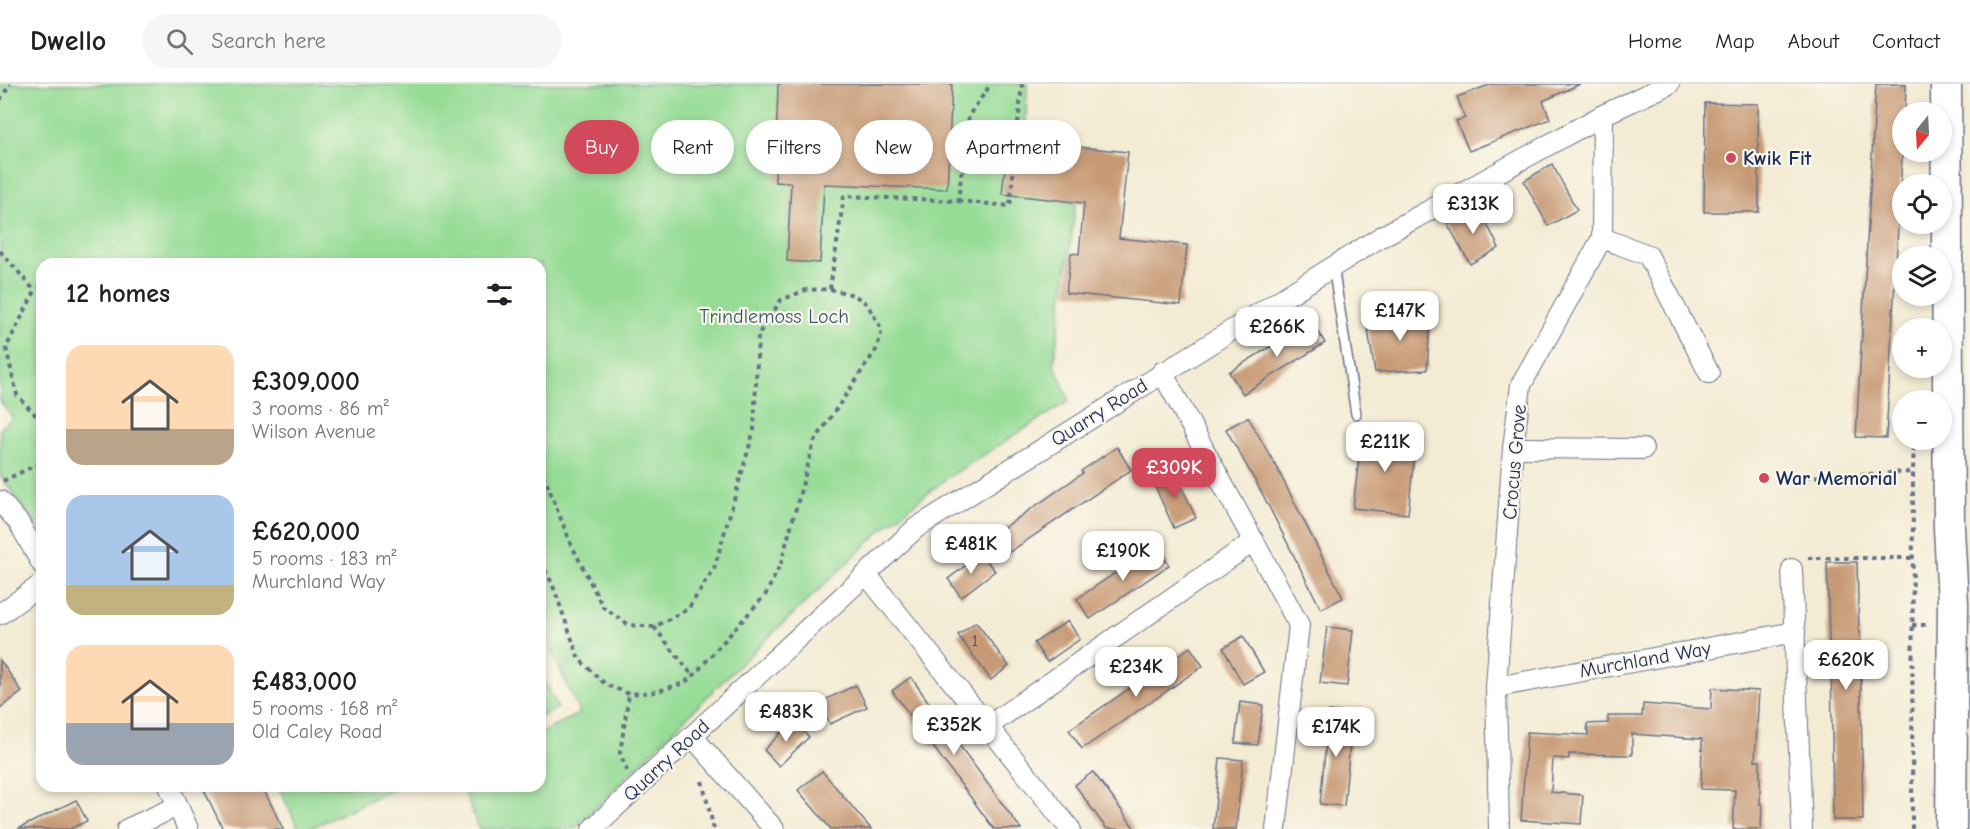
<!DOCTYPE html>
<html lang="en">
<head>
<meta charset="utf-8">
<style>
  :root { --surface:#fff; --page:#f6f6f6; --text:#202124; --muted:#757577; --line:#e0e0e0; --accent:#d1495b }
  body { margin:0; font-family:"Comic Neue",sans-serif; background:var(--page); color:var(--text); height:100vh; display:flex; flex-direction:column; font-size:22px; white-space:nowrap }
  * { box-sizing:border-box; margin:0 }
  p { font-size:20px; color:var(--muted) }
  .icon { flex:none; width:33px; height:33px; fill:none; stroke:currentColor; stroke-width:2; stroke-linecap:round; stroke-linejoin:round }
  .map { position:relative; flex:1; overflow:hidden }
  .drawer { position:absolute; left:36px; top:174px; width:510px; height:534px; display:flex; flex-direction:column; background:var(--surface); border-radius:18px; box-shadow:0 3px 9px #0003 }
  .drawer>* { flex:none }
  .guide { position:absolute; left:564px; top:36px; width:570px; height:54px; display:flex; gap:12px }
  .needle { width:39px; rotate:198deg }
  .fabs { position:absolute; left:1892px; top:18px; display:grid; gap:12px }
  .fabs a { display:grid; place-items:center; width:60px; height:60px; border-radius:50%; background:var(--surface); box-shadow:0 3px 9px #0003; font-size:30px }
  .price { position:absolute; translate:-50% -51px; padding:0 14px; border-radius:12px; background:#fff; color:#222; font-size:20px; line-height:39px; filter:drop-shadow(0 2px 3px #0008) }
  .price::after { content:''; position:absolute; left:50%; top:36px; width:18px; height:14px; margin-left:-9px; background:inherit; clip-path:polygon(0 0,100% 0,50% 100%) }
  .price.active { background:var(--accent); color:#fff }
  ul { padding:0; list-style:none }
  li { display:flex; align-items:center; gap:18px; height:150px; padding:0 30px }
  li span { display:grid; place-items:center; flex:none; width:168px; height:120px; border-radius:18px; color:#555 }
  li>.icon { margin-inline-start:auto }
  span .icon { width:72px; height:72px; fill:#fffc; stroke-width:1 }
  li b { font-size:26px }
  h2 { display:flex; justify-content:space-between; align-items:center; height:72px; padding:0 30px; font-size:26px }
  .tag { padding:0 21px; border-radius:27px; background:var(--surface); box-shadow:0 3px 9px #0003; font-size:21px; line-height:54px }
  .tag.active { background:var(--accent); color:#fff }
  header { display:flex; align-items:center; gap:36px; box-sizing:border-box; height:84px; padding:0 30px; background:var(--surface); border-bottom:2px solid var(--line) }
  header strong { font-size:28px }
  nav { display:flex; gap:33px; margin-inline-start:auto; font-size:21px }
  .search { width:420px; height:54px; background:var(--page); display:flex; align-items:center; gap:15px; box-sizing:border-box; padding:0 21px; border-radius:33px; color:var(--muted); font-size:22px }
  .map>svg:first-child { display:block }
</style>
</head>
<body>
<header>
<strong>Dwello</strong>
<div class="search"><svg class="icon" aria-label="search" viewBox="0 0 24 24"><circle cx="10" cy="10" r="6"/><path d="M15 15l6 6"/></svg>Search here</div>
<nav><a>Home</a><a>Map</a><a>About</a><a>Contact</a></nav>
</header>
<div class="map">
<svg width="1970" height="745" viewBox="0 0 1970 745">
  <rect width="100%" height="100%" fill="#fbf7ec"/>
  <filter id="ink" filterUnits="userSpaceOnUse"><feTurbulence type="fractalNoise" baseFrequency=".0167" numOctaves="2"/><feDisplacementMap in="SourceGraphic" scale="12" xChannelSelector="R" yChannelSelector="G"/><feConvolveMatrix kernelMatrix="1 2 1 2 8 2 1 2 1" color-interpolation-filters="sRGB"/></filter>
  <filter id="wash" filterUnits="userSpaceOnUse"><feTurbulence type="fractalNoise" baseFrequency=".008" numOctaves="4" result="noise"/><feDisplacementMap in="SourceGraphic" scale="24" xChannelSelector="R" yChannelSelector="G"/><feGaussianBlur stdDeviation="1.35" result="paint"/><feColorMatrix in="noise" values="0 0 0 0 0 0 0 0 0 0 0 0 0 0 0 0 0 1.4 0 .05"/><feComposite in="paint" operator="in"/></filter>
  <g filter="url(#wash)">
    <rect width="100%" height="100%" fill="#f3ebd3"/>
    <g fill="#96dc96" stroke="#58867a" stroke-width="1.5">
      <polygon points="0,0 1027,0 1025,79 1078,103 1054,279 1069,317 953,390 916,418 882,446 733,587 574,745 479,745 462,702 540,702 540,650 580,629 540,541 540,180 42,180 42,449 0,391 0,345 13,334 0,317"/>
      <polygon points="540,587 558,624 540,633"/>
      <polygon points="278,702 399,702 309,745 299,745"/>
    </g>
    <g id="blocks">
      <g fill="#c79a76">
        <polygon points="778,0 952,0 947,105 824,100 820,179 787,177 791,99 775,98"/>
        <polygon points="1492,0 1580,0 1543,17 1550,35 1469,67 1456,37 1465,34 1457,13"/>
        <polygon points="1876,0 1906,0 1905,28 1902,28 1902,73 1886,354 1856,353"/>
        <polygon points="1705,19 1758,20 1759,128 1704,128"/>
        <polygon points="1008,56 1128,68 1119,154 1187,161 1181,221 1066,209 1071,169 1079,170 1084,119 1002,110"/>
        <polygon points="1552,80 1577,126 1548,142 1524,97"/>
        <polygon points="1478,122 1499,164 1470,180 1446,137"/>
        <polygon points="1431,226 1427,286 1375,288 1366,235"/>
        <polygon points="1312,237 1325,259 1243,310 1229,288"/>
        <polygon points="1248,333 1277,384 1343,514 1321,525 1263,411 1226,345"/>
        <polygon points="1362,348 1416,354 1408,430 1353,424"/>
        <polygon points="1117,363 1131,386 1005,471 992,452 1083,389 1081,387"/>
        <polygon points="1174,386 1196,434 1174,444 1152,396"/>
        <polygon points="1155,462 1169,481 1090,535 1077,515"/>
        <polygon points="981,470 995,487 961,513 948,495"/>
        <polygon points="1827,478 1857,478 1859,548 1860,548 1863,736 1833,736 1831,559 1829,559"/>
        <polygon points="1068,537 1080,555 1047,578 1034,559"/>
        <polygon points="976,538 1009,582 991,596 958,551"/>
        <polygon points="1327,543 1353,546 1347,602 1320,599"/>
        <polygon points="1243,552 1264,588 1243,600 1223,564"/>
        <polygon points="1190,563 1203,582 1082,665 1069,646"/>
        <polygon points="0,576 22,608 0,624"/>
        <polygon points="911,593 943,639 1021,745 994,745 892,607"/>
        <polygon points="856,601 867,623 830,640 820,618"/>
        <polygon points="1712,604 1759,607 1755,677 1760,677 1760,720 1762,720 1761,745 1733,745 1735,706 1701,705 1702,655 1632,650 1632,671 1569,670 1569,675 1553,674 1551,708 1583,711 1581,740 1521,736 1527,648 1588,651 1587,640 1608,639 1608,632 1642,632 1643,620 1711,625"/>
        <polygon points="1240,618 1263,621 1258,661 1235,659"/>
        <polygon points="1329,627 1353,629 1344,722 1320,720"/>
        <polygon points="793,637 809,653 779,682 764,666"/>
        <polygon points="1220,674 1243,676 1236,745 1213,745"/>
        <polygon points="822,687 871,745 831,745 798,706"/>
        <polygon points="1093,688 1109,709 1135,745 1107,745 1100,736 1075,701"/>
        <polygon points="202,702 262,702 283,745 223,745"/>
        <polygon points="76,716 87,737 70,745 18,745"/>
      </g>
    </g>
  </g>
  <g filter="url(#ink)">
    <use href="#blocks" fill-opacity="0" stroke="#677187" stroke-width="1.5"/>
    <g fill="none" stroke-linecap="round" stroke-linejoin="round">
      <g stroke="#677187" stroke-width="12">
        <polyline id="service" points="1333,182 1356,330"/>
      </g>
      <g stroke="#677187" stroke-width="22">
        <g id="minor">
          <polyline points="1602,154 1648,171 1709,289"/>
          <polyline points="1162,288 1299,541 1276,745"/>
          <polyline points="1513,364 1643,365"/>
          <polyline points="0,417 19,439 42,480"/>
          <polyline points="1792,485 1802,745"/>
          <polyline points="866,490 1070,745"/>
          <polyline points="0,530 42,500"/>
          <polyline points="1496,603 1795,548"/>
          <polyline points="988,642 1254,457"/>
          <polyline points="692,652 774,745"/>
          <polyline points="169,702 188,745"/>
          <polyline points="127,745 178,722"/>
          <polyline points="592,745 916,444 1379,154 1603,31 1669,0"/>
          <polyline points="1499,745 1496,603 1513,364 1521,301 1602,154 1603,31"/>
        </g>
      </g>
      <g stroke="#677187" stroke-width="33">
        <polyline id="primary" points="1946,0 1949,444 1953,519 1951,745"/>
      </g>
      <g stroke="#677187" stroke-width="4" stroke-dasharray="4.5 4.5" stroke-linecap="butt">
        <polyline points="0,16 10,0"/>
        <polyline points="958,117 1010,122 1022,0"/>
        <polyline points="0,167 35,207"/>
        <polyline points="42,203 35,207 6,264 17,311 42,338"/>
        <polyline points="830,205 844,112 958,117 969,31 991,0"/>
        <polyline points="540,382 570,458 603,523 629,541 654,543 688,525 714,485 754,346 758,251 781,216 806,206 830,205 854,211 867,220 882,246 876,266 814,358 781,479 766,510 693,592 684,599 655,608 629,610 605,600 579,575 552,499 540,477"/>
        <polyline points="1779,394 1913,388"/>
        <polyline points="3,397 42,378"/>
        <polyline points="1808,474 1912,474"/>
        <polyline points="1912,541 1927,541"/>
        <polyline points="654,543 693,592"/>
        <polyline points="627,687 620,669 629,610"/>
        <polyline points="702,697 714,745"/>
        <polyline points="1912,745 1913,388 1914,356"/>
      </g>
      <use href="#service" stroke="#fff" stroke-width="9"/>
      <use href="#minor" stroke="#fff" stroke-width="20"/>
      <use href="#primary" stroke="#fff" stroke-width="30"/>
    </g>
  </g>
  <g fill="#d1495b" stroke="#fbf7ec" stroke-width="2">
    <circle cx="1731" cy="74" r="6"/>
    <circle cx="1764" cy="394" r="6"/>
  </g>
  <g text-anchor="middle" stroke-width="4.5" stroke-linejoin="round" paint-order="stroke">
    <g font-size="16" fill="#464a64">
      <text x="975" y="562">1</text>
    </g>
    <g font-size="20" font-weight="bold" fill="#1b2f5e" stroke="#fbf7ec" text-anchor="start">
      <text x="1743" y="81">Kwik Fit</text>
      <text x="1776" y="401">War Memorial</text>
    </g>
    <g font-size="20" fill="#3a5a6c" stroke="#fbf7ec">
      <text x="774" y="239">Trindlemoss Loch</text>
    </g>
    <g font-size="20" fill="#1b2f5e" stroke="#fbf7ec">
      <text transform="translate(1099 328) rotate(-32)" y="7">Quarry Road</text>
      <text transform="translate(1514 378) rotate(-85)" y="7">Crocus Grove</text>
      <text transform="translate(1645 575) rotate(-10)" y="7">Murchland Way</text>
      <text transform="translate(666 676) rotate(-43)" y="7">Quarry Road</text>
    </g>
  </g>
</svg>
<div class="fabs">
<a><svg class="needle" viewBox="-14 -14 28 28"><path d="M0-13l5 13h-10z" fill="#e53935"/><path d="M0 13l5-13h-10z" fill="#757577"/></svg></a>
<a><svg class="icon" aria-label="locate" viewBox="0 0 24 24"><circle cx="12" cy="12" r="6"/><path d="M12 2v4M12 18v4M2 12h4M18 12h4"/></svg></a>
<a><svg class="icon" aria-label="layers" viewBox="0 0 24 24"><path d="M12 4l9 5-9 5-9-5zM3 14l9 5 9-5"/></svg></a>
<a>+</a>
<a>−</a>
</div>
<b class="price" style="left:1473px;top:151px">£313K</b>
<b class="price" style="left:1400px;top:258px">£147K</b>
<b class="price" style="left:1277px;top:274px">£266K</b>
<b class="price" style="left:1385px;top:389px">£211K</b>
<b class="price active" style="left:1174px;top:415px">£309K</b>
<b class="price" style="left:971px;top:491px">£481K</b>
<b class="price" style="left:1123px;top:498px">£190K</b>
<b class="price" style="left:1846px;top:607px">£620K</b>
<b class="price" style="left:1136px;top:614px">£234K</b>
<b class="price" style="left:786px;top:659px">£483K</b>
<b class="price" style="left:954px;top:672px">£352K</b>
<b class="price" style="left:1336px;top:674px">£174K</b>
<div class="guide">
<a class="tag active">Buy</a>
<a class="tag">Rent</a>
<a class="tag">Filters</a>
<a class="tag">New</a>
<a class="tag">Apartment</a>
</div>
<section class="drawer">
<h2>12 homes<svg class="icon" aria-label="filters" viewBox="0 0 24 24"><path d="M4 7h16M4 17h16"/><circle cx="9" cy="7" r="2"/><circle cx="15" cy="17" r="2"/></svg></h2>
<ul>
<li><span style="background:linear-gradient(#ffd9b3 70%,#b9a48a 0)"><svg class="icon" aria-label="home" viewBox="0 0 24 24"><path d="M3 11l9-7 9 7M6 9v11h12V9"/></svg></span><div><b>£309,000</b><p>3 rooms · 86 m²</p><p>Wilson Avenue</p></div></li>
<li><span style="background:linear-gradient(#a9c7e8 75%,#c2b280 0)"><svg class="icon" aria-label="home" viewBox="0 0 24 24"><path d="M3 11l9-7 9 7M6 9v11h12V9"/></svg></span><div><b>£620,000</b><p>5 rooms · 183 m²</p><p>Murchland Way</p></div></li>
<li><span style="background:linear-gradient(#ffd9b3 65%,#9aa5b1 0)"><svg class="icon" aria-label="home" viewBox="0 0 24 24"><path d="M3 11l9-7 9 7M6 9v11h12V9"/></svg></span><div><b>£483,000</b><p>5 rooms · 168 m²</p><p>Old Caley Road</p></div></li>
</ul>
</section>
</div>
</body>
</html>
